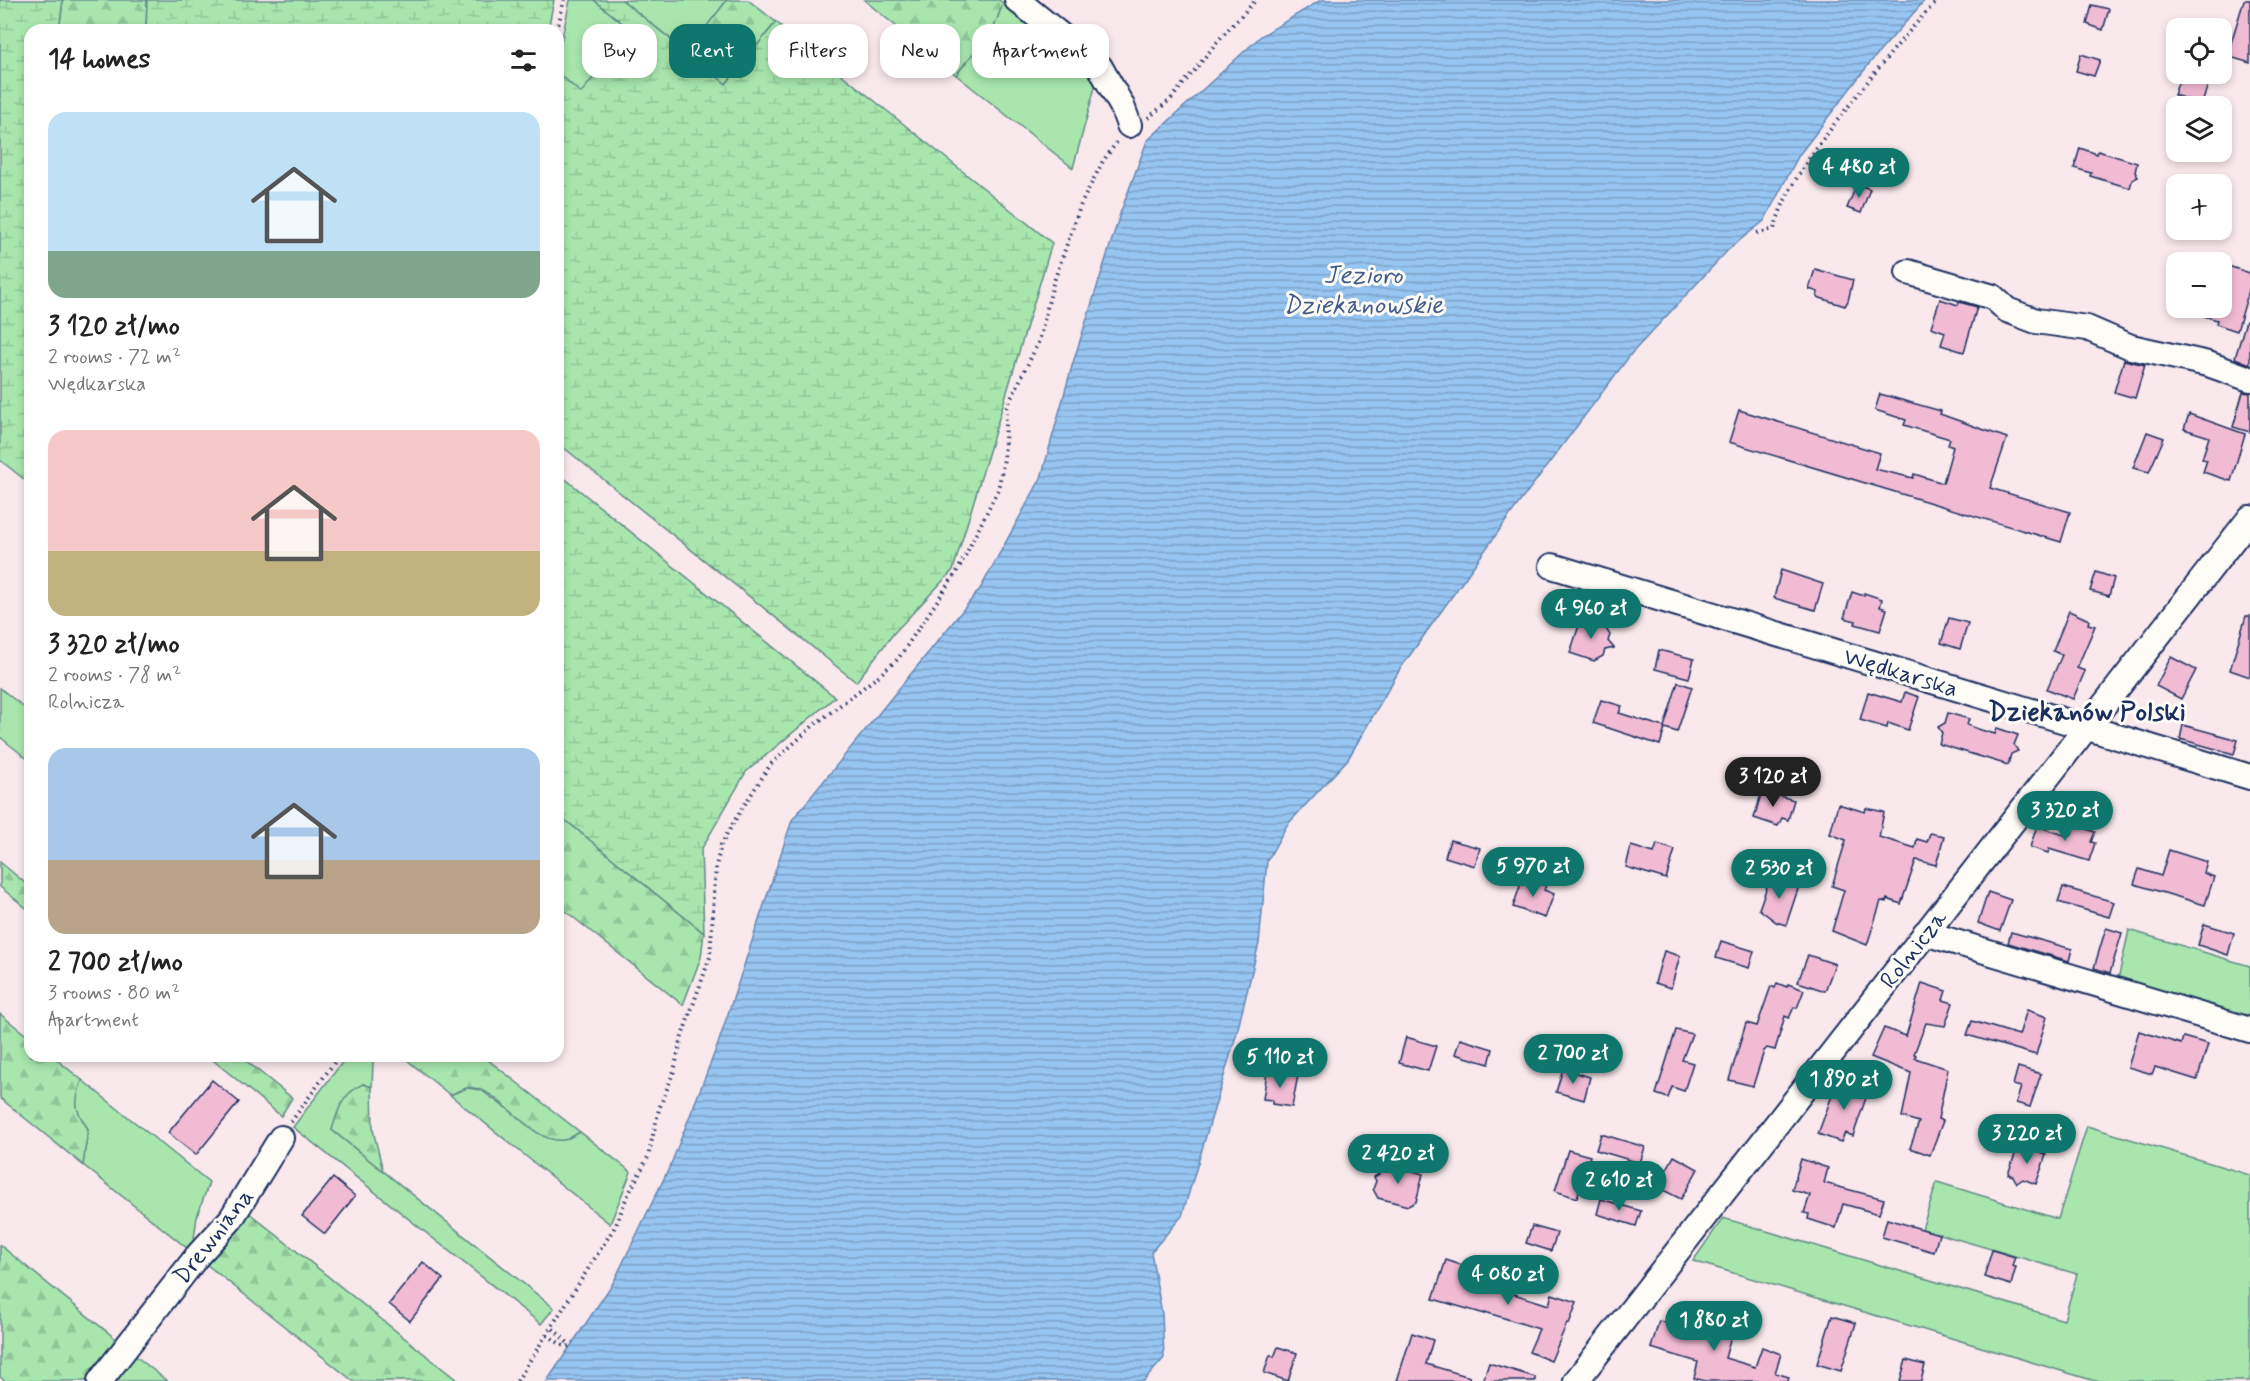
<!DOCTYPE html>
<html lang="en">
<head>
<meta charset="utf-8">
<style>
  :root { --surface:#fff; --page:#f6f6f6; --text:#222; --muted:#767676; --accent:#0f766e }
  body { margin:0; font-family:Mynerve,sans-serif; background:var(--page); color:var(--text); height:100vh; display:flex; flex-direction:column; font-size:22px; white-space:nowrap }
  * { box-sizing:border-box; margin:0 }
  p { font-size:20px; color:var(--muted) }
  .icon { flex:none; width:33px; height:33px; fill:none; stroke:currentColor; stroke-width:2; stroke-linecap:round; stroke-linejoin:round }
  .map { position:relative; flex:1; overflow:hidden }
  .details { position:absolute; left:24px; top:24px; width:540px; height:1038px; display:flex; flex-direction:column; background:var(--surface); border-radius:18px; box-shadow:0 3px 9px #0003 }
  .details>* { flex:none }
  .hud { position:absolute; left:582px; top:24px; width:570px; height:54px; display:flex; gap:12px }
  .buttons { position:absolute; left:2166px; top:18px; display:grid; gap:12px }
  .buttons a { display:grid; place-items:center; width:66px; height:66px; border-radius:12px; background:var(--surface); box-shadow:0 3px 9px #0003; font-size:30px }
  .price { position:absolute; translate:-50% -51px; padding:0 14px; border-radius:21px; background:var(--accent); color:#fff; font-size:20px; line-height:39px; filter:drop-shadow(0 2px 3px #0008) }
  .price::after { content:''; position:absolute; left:50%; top:36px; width:18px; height:14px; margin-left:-9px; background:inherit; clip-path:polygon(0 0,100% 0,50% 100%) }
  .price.selected { background:#222; color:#fff }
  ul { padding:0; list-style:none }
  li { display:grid; align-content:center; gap:12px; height:318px; padding:0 24px }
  li span { display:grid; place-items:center; height:186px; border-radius:18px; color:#555 }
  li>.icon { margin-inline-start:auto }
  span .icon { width:108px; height:108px; fill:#fffc; stroke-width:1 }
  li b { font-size:26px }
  h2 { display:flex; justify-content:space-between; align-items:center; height:72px; padding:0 24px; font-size:26px }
  .chip { padding:0 21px; border-radius:18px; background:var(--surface); box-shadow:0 3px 9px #0003; font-size:21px; line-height:54px }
  .chip.selected { background:var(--accent); color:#fff }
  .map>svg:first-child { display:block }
</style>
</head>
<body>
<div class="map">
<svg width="2250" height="1381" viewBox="0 0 2250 1381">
  <defs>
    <pattern id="forest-firs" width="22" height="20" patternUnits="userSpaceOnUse" patternTransform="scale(1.5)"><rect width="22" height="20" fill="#a8e6ae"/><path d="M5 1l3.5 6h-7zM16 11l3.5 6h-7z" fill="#90c698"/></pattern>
    <pattern id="wetland-marsh" width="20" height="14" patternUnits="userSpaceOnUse" patternTransform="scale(1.5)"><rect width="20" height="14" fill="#a8e6ae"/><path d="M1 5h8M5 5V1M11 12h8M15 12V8" fill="none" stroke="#90c698"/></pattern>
    <pattern id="water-rules" width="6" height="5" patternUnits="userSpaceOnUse" patternTransform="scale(1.5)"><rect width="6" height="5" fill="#97c5f1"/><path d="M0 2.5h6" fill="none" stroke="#7aa0c6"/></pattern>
  </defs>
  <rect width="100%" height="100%" fill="#f9e8ec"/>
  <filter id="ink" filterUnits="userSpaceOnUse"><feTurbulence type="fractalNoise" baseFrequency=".0167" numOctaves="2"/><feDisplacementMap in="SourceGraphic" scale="12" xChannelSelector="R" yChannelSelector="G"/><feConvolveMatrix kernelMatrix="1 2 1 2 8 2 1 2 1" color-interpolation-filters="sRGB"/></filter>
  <g filter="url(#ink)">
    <g fill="#a8e6ae" stroke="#628a86" stroke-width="1.5">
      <polygon points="570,0 594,0 631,30 581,94 558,73 558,57"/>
      <polygon points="622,0 727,0 687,52"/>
      <polygon points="1003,3 1098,76 1073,168 956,75 994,27"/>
      <polygon points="0,688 30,712 30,761 0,737"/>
      <polygon points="2129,930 2250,966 2250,1022 2118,980"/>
      <polygon points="347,1056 376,1056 373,1063 372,1087 363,1084 332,1130 554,1308 541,1324 293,1127"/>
      <polygon points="82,1080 209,1182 197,1217 192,1252 83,1165 88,1129 79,1116 75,1100"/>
      <polygon points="467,1088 481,1090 503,1106 564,1140 580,1132 631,1172 610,1224 450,1095"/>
      <polygon points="2087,1126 2250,1175 2250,1381 2095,1381 1693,1261 1723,1218 2064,1320 2077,1274 1922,1229 1937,1182 2058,1219"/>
      <polygon points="132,1353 167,1381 109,1381"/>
    </g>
    <g fill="url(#forest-firs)" stroke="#628a86" stroke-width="1.5">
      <polygon points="63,0 147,0 146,30 62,30 60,23"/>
      <polygon points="727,0 748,0 776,22 726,84 687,52"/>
      <polygon points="864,0 999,0 1003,3 994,27 956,75"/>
      <polygon points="558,814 704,933 701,957 683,1005 558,905"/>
      <polygon points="0,862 30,887 30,911 0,887"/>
      <path d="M0,1014L30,1038V1056H52L82,1080C74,1104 74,1108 88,1129L83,1165L0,1098Z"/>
      <polygon points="208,1056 240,1056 292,1098 281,1116"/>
      <path d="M402,1056H483L580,1132C575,1134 568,1140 563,1140C529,1144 498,1084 468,1088C462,1088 455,1093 450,1095Z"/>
      <path d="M363,1084L372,1087L373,1130L383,1171L332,1130C338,1109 342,1094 363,1084Z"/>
      <polygon points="243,1208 458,1381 353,1381 201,1260"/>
      <polygon points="0,1245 122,1344 94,1381 5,1381 0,1377"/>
    </g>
    <g fill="url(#wetland-marsh)" stroke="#628a86" stroke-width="1.5">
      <polygon points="0,0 63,0 60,23 62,30 30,30 30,484 0,460"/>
      <polygon points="147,0 554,0 548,30 146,30"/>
      <polygon points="594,0 622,0 726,84 776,22 1052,243 953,570 894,633 856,682 558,443 558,73 581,93 631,30"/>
      <polygon points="558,473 835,697 746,772 701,850 704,933 558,814"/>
    </g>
    <polygon fill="url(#water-rules)" stroke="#6589b6" stroke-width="1.5" points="1321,0 1925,0 1869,64 1799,155 1764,221 1730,248 1631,354 1513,511 1400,669 1348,759 1287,825 1267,861 1259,943 1236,1036 1182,1216 1151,1252 1162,1314 1164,1358 1144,1381 547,1381 613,1283 671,1164 718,1044 792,820 980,589 1041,478 1072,366 1121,211 1147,141 1261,36"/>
    <g fill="#f1bbd4" stroke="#1b2f5e" stroke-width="1.5">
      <polygon points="2244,0 2250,0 2250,63 2227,56"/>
      <polygon points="2092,5 2109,9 2103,30 2087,24"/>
      <polygon points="2081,54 2100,60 2094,76 2076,71"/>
      <polygon points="2181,74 2209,81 2202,104 2174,95"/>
      <polygon points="2080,148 2097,154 2098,151 2137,163 2135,172 2138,177 2132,180 2130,188 2090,176 2091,173 2074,168"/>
      <polygon points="1857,184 1870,189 1861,213 1847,208"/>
      <polygon points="2222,264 2250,273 2250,287 2237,331 2216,324 2217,320 2188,311 2189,308 2222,308"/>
      <polygon points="1815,269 1853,280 1848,301 1845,306 1817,297 1818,292 1809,289"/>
      <polygon points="1940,299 1958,305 1959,302 1977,307 1964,352 1941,345 1945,332 1931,327"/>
      <polygon points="2246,321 2250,322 2250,364 2235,358"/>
      <polygon points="2124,360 2145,365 2135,398 2114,392"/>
      <polygon points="2243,392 2250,393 2250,432 2233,427"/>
      <polygon points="1880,394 1941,411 1940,414 2007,438 1990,488 2070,512 2061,542 1729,442 1739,410 1880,453 1875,469 1913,478 1914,474 1943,483 1953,447 1948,445 1950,439 1904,425 1906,420 1875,410"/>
      <polygon points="2189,414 2245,434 2231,481 2203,472 2207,460 2202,459 2209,437 2184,429"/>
      <polygon points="2147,432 2164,438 2149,472 2133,468"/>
      <polygon points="1781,570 1823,584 1815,610 1774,598"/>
      <polygon points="2096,572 2114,578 2109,596 2090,591"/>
      <polygon points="1852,592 1864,596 1864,593 1882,599 1880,607 1887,609 1880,631 1855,624 1856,621 1844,618"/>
      <polygon points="2069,611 2089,620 2088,624 2095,626 2077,668 2085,671 2073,699 2047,689 2062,655 2053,651"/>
      <polygon points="1582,616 1602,622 1610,635 1608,641 1614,648 1605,650 1603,656 1594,661 1570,653"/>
      <polygon points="2246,616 2250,616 2250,677 2230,670"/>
      <polygon points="1949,618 1968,623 1960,649 1941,643"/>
      <polygon points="1659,650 1694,659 1689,678 1655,669"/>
      <polygon points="2171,657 2196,670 2181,699 2156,686"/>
      <polygon points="1678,682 1692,687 1677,732 1665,728 1660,745 1593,723 1601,700 1622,706 1619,713 1664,727"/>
      <polygon points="1868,692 1902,702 1905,692 1919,697 1908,730 1888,723 1887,728 1860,720"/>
      <polygon points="1948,713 1969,719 1967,725 1981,730 1995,734 1997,728 2018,735 2014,745 2018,751 2011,754 2008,765 1939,744 1942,733 1938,727 1945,723"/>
      <polygon points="2183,725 2238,740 2234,754 2180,739"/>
      <polygon points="1762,791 1794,800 1788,820 1782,818 1778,826 1754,818"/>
      <polygon points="1838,804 1865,812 1866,808 1884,812 1879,837 1915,848 1917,839 1927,842 1930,833 1944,836 1936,865 1916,860 1901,904 1887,899 1886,902 1881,901 1867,945 1832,931 1844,890 1832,886 1846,840 1830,834"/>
      <polygon points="2075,825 2095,832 2091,842 2095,843 2089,861 2049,849 2048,853 2030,847 2037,826 2067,836 2067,834 2071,835"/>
      <polygon points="1450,840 1480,848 1475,866 1445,857"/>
      <polygon points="1657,844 1675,850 1666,879 1626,867 1631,846 1654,853"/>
      <polygon points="2169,850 2207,862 2204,873 2214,877 2205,905 2134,884 2139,869 2161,876"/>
      <polygon points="1523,877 1546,885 1544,890 1554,894 1545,918 1513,907"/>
      <polygon points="1770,878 1799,886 1786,925 1776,922 1759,909"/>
      <polygon points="2063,887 2114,902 2109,917 2058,902"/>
      <polygon points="1988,892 2011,900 2000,931 1978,923"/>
      <polygon points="2204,924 2234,933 2228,955 2198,945"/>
      <polygon points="2106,928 2122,933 2110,973 2094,968"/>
      <polygon points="2011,932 2072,949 2069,961 2008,943"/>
      <polygon points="1721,941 1754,951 1749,968 1716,958"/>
      <polygon points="1664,951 1680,956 1671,988 1655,983"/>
      <polygon points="1808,955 1835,964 1825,991 1798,982"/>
      <polygon points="1777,983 1787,987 1788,984 1804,990 1797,1008 1794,1007 1789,1018 1785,1016 1775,1050 1767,1048 1764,1051 1753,1086 1729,1080 1746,1023 1757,1026 1771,986 1775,988"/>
      <polygon points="1922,983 1946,991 1943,1000 1953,1003 1945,1026 1926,1023 1914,1054 1916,1055 1915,1058 1948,1069 1938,1119 1943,1121 1930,1155 1910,1148 1919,1122 1902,1117 1911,1073 1871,1057 1884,1028 1906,1036"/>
      <polygon points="2027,1010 2047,1017 2036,1055 1967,1035 1972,1021 2019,1035"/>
      <polygon points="1676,1030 1692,1034 1682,1060 1693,1063 1684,1091 1672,1087 1668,1098 1656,1094"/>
      <polygon points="2139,1031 2181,1044 2183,1037 2208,1044 2197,1080 2155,1067 2152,1074 2128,1067"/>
      <polygon points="1406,1037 1436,1046 1428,1071 1399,1063"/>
      <polygon points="1460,1039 1493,1049 1489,1064 1455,1054"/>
      <polygon points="2018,1067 2041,1074 2030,1107 2016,1103 2021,1087 2013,1085"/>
      <polygon points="1563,1069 1590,1077 1584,1100 1556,1092"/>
      <polygon points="1267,1072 1298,1075 1292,1107 1272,1104 1272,1100 1263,1099"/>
      <polygon points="1838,1079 1869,1089 1853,1136 1845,1133 1841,1142 1818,1134"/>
      <polygon points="212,1080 239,1102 196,1155 168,1133"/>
      <polygon points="1601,1134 1645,1147 1640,1163 1596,1150"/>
      <polygon points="2018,1146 2046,1155 2036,1184 2023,1179 2017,1183 2013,1176 2008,1174"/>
      <polygon points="1568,1150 1590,1156 1577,1198 1555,1191"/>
      <polygon points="1674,1156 1698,1169 1681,1199 1657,1187"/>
      <polygon points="1801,1159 1828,1168 1824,1183 1884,1199 1879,1214 1843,1204 1836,1228 1808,1219 1809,1214 1804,1213 1810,1195 1792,1190"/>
      <polygon points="1383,1162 1400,1167 1404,1164 1406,1169 1423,1174 1416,1202 1408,1206 1378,1198 1373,1189 1376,1181 1374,1177 1379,1174"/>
      <polygon points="333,1178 355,1196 325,1234 302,1216"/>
      <polygon points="1601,1199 1641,1211 1636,1226 1597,1214"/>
      <polygon points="1887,1219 1939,1234 1934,1252 1882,1237"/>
      <polygon points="1532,1226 1557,1233 1551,1251 1526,1243"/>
      <polygon points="1992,1250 2015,1257 2012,1266 2016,1267 2011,1285 1984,1277"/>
      <polygon points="1446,1260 1467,1267 1462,1281 1492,1290 1499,1269 1517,1274 1511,1293 1549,1305 1552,1294 1577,1302 1569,1324 1567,1323 1551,1361 1529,1352 1539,1329 1485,1312 1485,1314 1433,1299"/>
      <polygon points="423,1262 443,1279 410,1321 389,1304"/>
      <polygon points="1704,1312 1721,1317 1719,1325 1733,1329 1725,1358 1755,1367 1762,1347 1781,1354 1775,1373 1789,1377 1788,1381 1705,1381 1694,1378 1698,1362 1651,1348 1659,1321 1698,1332"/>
      <polygon points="1832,1316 1856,1323 1841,1371 1817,1364"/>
      <polygon points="1412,1333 1433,1340 1426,1364 1470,1377 1469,1381 1397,1381"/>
      <polygon points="1278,1347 1297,1353 1288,1381 1264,1373 1270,1355 1274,1357"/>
      <polygon points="1906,1360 1925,1365 1921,1381 1900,1381"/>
      <polygon points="1489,1363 1535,1377 1535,1381 1483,1381"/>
    </g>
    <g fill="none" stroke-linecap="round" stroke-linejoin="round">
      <g stroke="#1b2f5e" stroke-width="28">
        <g id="minor">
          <polyline points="1017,0 1100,67 1122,106 1129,125"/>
          <polyline points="1908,272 1993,297 2007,310 2036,321 2087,328 2131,347 2208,364 2250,379"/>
          <polyline points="1552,566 2250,777"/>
          <polyline points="1925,933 2250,1030"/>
          <polyline points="100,1381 198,1255 231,1219 281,1138"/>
          <polyline points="1576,1381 2250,518"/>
        </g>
      </g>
      <g stroke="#1b2f5e" stroke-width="4" stroke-dasharray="1.5 4.5" stroke-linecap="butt">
        <polyline points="557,30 564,0"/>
        <polyline points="1148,118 1171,99 1223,35 1256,0"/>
        <path d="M1757,233L1774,229C1788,182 1817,147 1847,108C1876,71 1905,34 1938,0"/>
        <polyline points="291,1122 339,1056"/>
        <polyline points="547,1335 565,1347 569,1346 568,1343 551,1327"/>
        <polyline points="517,1381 616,1225 626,1199 648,1157 659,1109 674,1071 682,1036 710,957 716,866 721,845 739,813 771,764 814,725 876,678 898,659 958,570 998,490 1004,459 1007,407 1039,341 1053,284 1081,204 1103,161 1117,142"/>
      </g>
      <use href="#minor" stroke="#fdfcf7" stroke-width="24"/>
    </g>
  </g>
  <g text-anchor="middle" stroke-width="6" stroke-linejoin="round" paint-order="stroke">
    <g font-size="24" fill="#1b2f5e" stroke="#fdfcf7">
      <text transform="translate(1901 672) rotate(17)" y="8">Wędkarska</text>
      <text transform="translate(1913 949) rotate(-52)" y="8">Rolnicza</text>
      <text transform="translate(213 1236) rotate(-52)" y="8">Drewniana</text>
    </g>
    <g font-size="26" font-style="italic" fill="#405c8a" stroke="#fdfcf7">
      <text x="1363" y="283">Jezioro<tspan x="1363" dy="30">Dziekanowskie</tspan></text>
    </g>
    <g font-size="27" font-weight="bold" fill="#1b2f5e" stroke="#fdfcf7">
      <text x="2087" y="720">Dziekanów Polski</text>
    </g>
  </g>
</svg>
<div class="buttons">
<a><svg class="icon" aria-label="locate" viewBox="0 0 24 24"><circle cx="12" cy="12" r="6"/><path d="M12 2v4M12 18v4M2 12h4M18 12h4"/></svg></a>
<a><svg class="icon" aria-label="layers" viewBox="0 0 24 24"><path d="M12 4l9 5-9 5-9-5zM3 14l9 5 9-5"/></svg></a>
<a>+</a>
<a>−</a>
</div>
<b class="price" style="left:1859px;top:199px">4 480 zł</b>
<b class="price" style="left:1591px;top:640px">4 960 zł</b>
<b class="price selected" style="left:1773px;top:808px">3 120 zł</b>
<b class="price" style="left:2065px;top:842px">3 320 zł</b>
<b class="price" style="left:1533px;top:898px">5 970 zł</b>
<b class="price" style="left:1779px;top:900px">2 530 zł</b>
<b class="price" style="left:1573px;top:1085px">2 700 zł</b>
<b class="price" style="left:1280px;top:1089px">5 110 zł</b>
<b class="price" style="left:1844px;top:1111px">1 890 zł</b>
<b class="price" style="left:2027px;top:1165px">3 220 zł</b>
<b class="price" style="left:1398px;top:1185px">2 420 zł</b>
<b class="price" style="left:1619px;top:1212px">2 610 zł</b>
<b class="price" style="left:1508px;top:1306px">4 080 zł</b>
<b class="price" style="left:1714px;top:1352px">1 880 zł</b>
<div class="hud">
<a class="chip">Buy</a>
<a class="chip selected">Rent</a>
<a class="chip">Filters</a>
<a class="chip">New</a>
<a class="chip">Apartment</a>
</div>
<section class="details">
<h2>14 homes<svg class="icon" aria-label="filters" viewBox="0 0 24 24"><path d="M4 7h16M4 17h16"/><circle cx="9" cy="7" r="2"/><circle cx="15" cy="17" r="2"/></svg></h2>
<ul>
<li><span style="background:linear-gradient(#bfe0f5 75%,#7fa58c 0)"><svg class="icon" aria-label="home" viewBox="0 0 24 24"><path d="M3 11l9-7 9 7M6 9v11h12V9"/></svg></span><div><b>3 120 zł/mo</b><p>2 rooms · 72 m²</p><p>Wędkarska</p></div></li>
<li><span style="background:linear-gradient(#f6c9c9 65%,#c2b280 0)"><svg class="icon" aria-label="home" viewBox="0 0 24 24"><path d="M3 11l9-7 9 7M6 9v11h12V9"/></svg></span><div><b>3 320 zł/mo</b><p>2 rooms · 78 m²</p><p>Rolnicza</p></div></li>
<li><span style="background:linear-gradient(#a9c7e8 60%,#b9a48a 0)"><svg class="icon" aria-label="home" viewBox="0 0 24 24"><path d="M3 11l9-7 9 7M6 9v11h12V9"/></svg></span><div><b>2 700 zł/mo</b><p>3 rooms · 80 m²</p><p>Apartment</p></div></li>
</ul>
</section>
</div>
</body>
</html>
